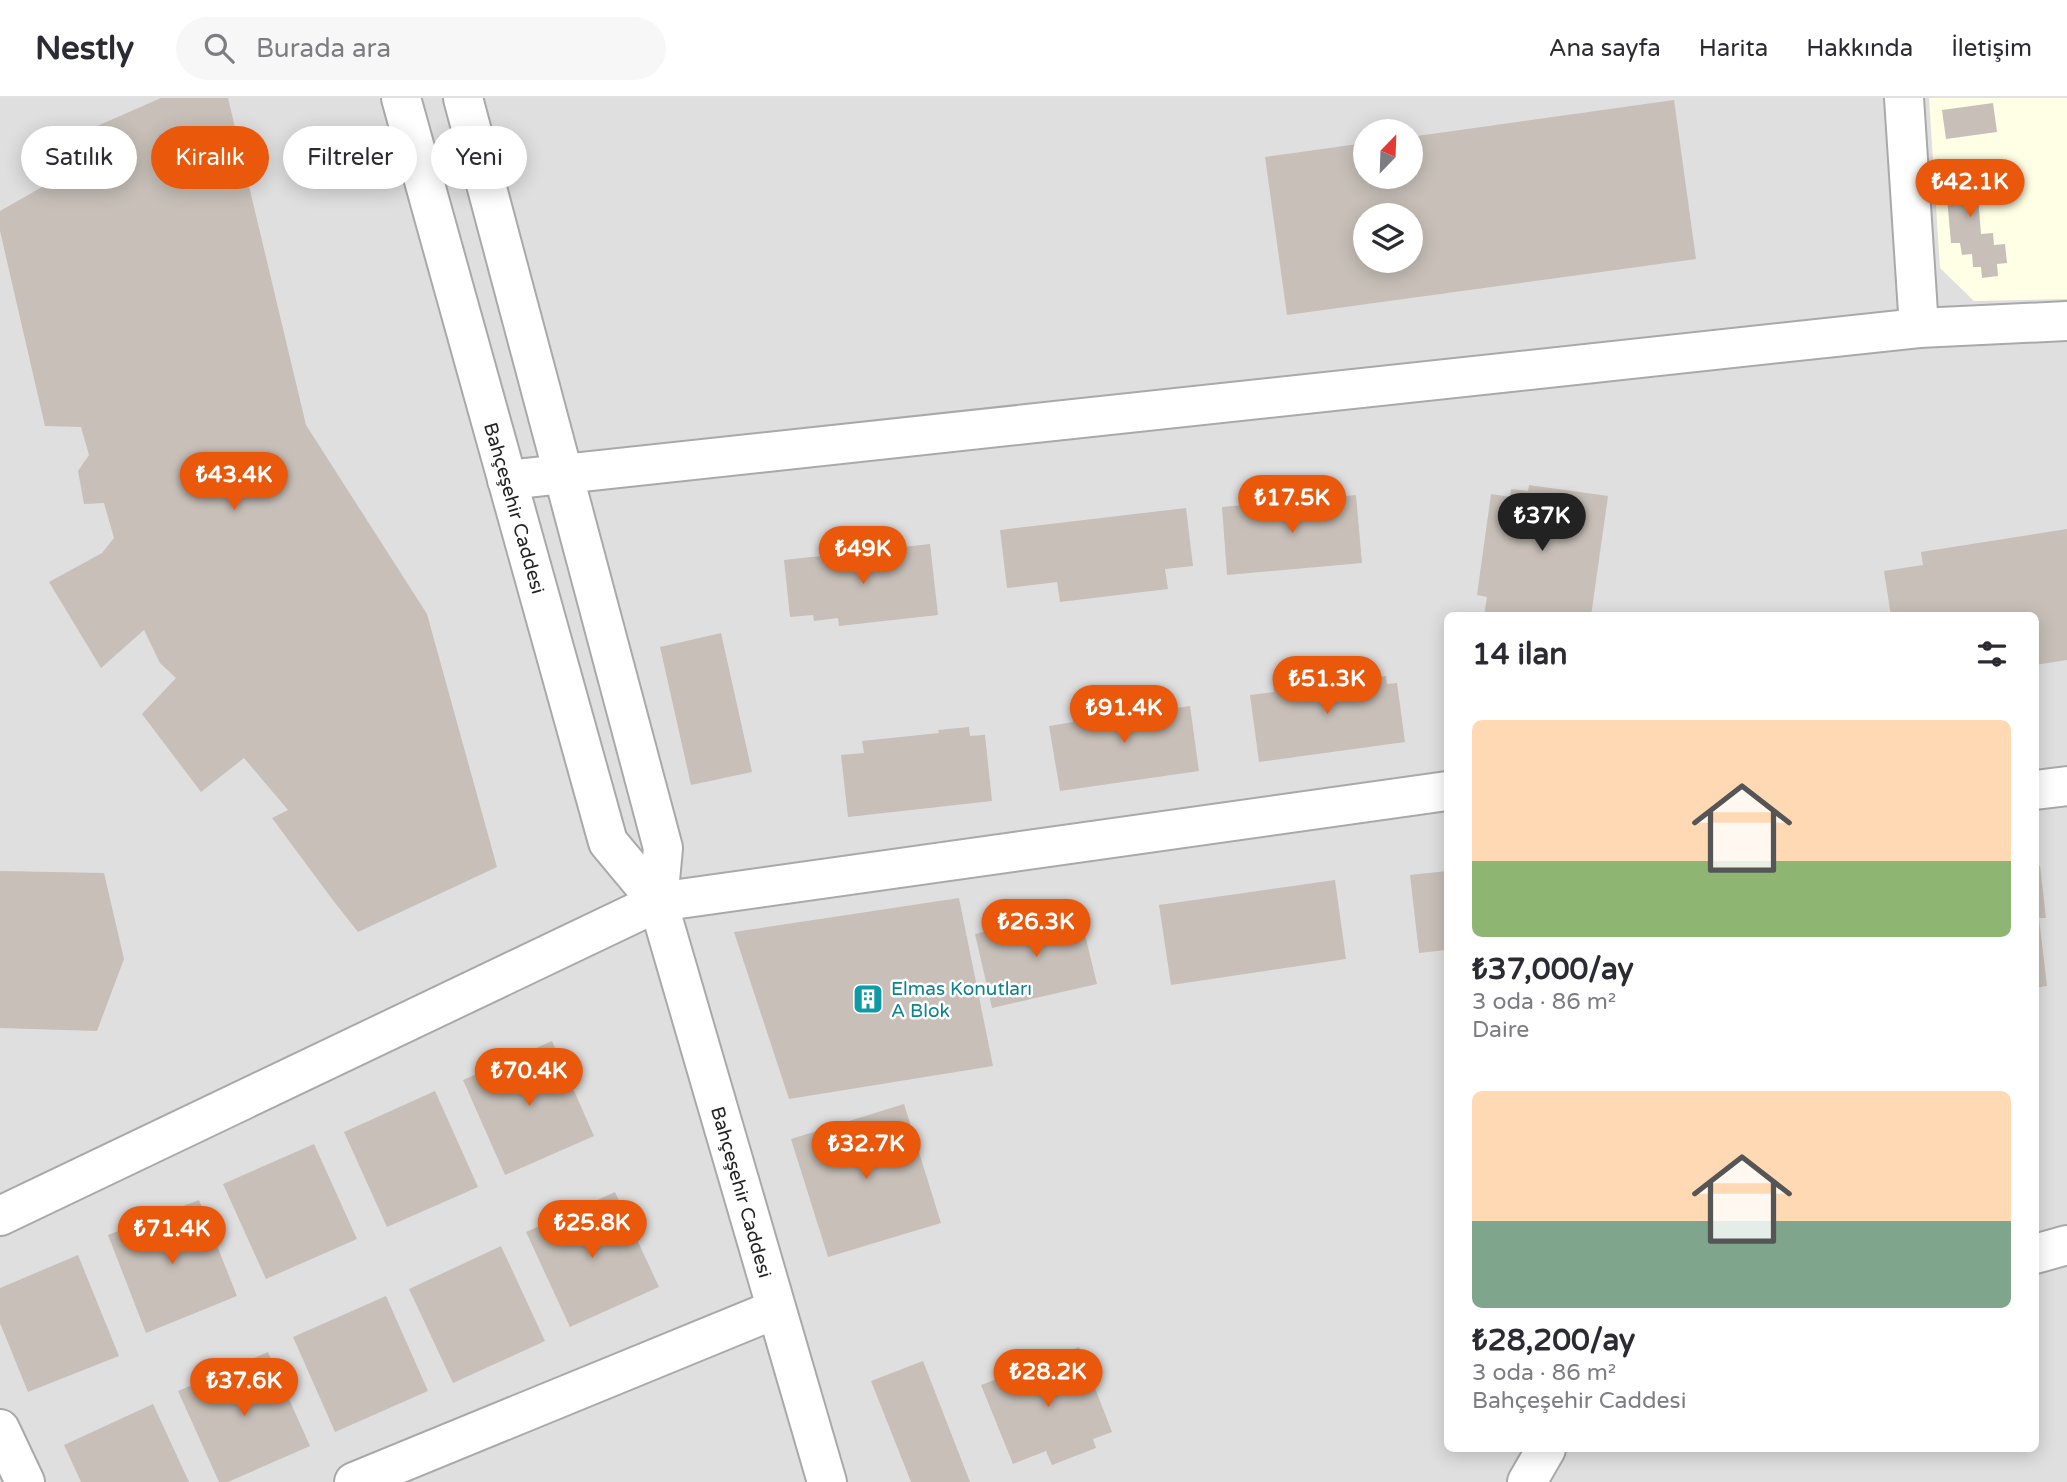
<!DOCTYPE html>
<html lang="tr">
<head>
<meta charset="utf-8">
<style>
  :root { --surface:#fff; --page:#f7f7f7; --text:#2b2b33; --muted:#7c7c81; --line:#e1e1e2; --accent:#ea580c }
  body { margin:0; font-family:"Varela Round",sans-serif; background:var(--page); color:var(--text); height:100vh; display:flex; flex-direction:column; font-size:26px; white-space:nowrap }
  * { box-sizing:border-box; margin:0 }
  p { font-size:23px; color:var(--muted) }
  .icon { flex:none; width:38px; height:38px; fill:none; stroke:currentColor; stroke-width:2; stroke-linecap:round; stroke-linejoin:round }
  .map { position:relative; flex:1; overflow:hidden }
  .side { position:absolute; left:1444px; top:514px; width:595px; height:840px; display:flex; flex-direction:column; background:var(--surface); border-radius:10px; box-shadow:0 4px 18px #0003 }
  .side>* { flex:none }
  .banner { position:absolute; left:21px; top:28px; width:665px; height:63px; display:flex; gap:14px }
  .needle { width:46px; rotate:23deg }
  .tools { position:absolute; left:1353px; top:21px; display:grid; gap:14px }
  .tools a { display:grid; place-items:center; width:70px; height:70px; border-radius:50%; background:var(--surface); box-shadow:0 4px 18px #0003; font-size:35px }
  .price { position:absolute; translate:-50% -60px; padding:0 16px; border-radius:24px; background:var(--accent); color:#fff; font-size:23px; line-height:46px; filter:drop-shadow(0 2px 4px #0008) }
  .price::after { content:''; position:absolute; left:50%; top:42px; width:21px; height:16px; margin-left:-10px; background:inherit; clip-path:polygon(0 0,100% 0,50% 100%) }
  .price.selected { background:#222; color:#fff }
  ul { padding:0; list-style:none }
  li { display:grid; align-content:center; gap:14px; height:371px; padding:0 28px }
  li span { display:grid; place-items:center; height:217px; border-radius:10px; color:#555 }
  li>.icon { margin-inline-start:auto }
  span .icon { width:126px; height:126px; fill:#fffc; stroke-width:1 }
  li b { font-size:30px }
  h2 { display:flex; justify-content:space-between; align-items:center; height:84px; padding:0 28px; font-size:30px }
  .pill { padding:0 24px; border-radius:32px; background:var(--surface); box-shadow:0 4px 18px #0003; font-size:24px; line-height:63px }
  .pill.selected { background:var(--accent); color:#fff }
  header { display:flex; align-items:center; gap:42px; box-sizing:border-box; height:98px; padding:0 35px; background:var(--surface); border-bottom:2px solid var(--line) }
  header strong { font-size:33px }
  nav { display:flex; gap:38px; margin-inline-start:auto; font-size:24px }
  .search { width:490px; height:63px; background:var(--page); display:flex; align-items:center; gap:18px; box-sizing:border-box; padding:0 24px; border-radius:38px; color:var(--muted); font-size:26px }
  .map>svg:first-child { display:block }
</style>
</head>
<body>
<header>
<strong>Nestly</strong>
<div class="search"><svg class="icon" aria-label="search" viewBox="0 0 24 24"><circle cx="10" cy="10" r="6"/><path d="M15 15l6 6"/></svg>Burada ara</div>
<nav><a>Ana sayfa</a><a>Harita</a><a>Hakkında</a><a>İletişim</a></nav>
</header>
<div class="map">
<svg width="2067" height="1384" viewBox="0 0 2067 1384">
  <rect width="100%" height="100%" fill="#f2efe9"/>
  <path fill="#e0dfdf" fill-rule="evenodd" d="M0,0H2067V1384H0ZM1365,33H1410V79H1365ZM1365,117H1410V163H1365ZM1447,518H2035V1351H1447Z"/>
  <polygon fill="#ffffe5" points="1929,0 2067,0 2067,201 1974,203 1940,170"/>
  <g fill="#c7bfb8" fill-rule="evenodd">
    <polygon points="161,0 228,0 306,327 427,516 497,769 358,834 335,805 272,720 288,712 244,660 201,694 142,616 176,580 160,565 144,532 101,570 49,484 102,455 114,440 104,405 84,406 78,373 89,357 81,329 45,328 0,133 0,113 42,89 38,54"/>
    <path d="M1674,2L1696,161L1287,217L1265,59L1365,45V79H1410V39ZM1365,117H1410V163H1365Z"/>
    <polygon points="1993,5 1997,34 1946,41 1942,12"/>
    <polygon points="1975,63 1981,136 1993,135 1994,147 2005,146 2007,165 1997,166 1998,178 1982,180 1981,169 1973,169 1972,156 1962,157 1960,145 1951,145 1944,66"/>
    <polygon points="1529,387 1608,398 1591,518 1484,518 1487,499 1477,497 1491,396 1510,399 1511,391 1528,393"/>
    <polygon points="1356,397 1362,465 1227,477 1222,409"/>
    <polygon points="1186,410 1193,468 1165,471 1168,491 1060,504 1057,484 1007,490 1000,432"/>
    <polygon points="2067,431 2067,562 2035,567 2035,518 1891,518 1884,473 1923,467 1921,454"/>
    <polygon points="930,446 938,517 839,528 838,520 814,523 813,517 790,519 784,462"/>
    <polygon points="721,535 752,674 691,687 660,549"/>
    <polygon points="1369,572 1370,580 1386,578 1387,586 1397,585 1405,644 1259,664 1250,597 1274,594 1273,586 1309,581 1309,586 1337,583 1336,576"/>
    <polygon points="1175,601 1177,610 1190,608 1199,673 1060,693 1049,628 1073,624 1072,616"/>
    <polygon points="969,629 970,638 985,637 992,703 848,719 841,657 864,655 862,643 939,635 938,632"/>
    <polygon points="2035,768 2040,768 2046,820 2039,820 2047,888 2035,890"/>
    <polygon points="0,773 104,775 124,861 97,933 0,930"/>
    <polygon points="1447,773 1447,852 1419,855 1410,777"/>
    <polygon points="1335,782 1346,861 1171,887 1159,807"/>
    <polygon points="959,800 993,968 789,1001 734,834"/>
    <polygon points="1079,812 1097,886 992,910 975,836"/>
    <polygon points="552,943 594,1038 505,1077 463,982"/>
    <polygon points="435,993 478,1089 387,1129 344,1034"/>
    <polygon points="904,1006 941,1125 828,1159 791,1041"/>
    <polygon points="314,1046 357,1141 266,1181 223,1086"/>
    <polygon points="615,1094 659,1189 570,1229 526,1134"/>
    <polygon points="199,1102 237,1198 146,1235 108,1137"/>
    <polygon points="501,1148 545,1243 453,1285 409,1191"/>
    <polygon points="78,1157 119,1258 28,1294 0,1225 0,1190"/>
    <polygon points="386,1198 428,1293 335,1334 293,1239"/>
    <polygon points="1079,1249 1112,1334 1093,1341 1096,1350 1052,1367 1046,1353 1013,1366 981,1287"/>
    <polygon points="268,1254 310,1348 228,1384 219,1384 178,1293"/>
    <polygon points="923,1263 970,1384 911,1384 871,1283"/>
    <polygon points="153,1306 189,1384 81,1384 64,1347"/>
  </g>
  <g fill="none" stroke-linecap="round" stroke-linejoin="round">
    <g stroke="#a9a9a9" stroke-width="42">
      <g id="minor">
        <polyline points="401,0 608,744 658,804"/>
        <polyline points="463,0 663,750 658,804 827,1384"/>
        <polyline points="1904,0 1919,230"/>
        <polyline points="507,382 1919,230 2067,223"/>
        <polyline points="2035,692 2067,688"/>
        <polyline points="0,1118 658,804 1447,693"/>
        <polyline points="2035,1156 2067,1147"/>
        <polyline points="0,1331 25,1384"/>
        <polyline points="354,1384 776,1211"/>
        <polyline points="1527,1384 1546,1351"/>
      </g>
    </g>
    <use href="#minor" stroke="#fff" stroke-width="38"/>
  </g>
  <defs>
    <g id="building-square" transform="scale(1.575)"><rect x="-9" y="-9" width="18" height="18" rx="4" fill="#0f9aa8" stroke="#fff"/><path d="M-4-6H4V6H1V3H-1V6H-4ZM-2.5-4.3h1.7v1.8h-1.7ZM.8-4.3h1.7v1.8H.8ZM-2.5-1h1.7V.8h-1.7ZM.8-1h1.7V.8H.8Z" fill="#fff"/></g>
  </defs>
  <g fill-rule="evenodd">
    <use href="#building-square" x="868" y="901"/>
  </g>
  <g text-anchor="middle" stroke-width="5" stroke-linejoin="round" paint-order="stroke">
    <g font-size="19" fill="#222" stroke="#fff">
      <text transform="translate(515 410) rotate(74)" y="7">Bahçeşehir Caddesi</text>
      <text transform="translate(742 1094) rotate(74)" y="7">Bahçeşehir Caddesi</text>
    </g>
    <g font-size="19" fill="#0d838f" stroke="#fff" text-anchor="start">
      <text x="891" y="897">Elmas Konutları<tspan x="891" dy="22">A Blok</tspan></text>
    </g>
  </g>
</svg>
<div class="tools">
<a><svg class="needle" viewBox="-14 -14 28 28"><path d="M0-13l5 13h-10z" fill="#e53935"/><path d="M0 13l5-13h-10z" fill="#7c7c81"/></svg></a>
<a><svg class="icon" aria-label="layers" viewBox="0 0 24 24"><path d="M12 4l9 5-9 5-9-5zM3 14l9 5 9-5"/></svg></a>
</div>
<b class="price" style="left:1970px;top:121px">₺42.1K</b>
<b class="price" style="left:234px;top:414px">₺43.4K</b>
<b class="price" style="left:1292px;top:437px">₺17.5K</b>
<b class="price selected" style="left:1542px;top:455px">₺37K</b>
<b class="price" style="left:863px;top:488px">₺49K</b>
<b class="price" style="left:1327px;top:618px">₺51.3K</b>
<b class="price" style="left:1124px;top:647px">₺91.4K</b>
<b class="price" style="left:1036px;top:861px">₺26.3K</b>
<b class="price" style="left:529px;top:1010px">₺70.4K</b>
<b class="price" style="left:866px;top:1083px">₺32.7K</b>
<b class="price" style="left:592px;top:1162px">₺25.8K</b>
<b class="price" style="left:172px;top:1168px">₺71.4K</b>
<b class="price" style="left:1048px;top:1311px">₺28.2K</b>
<b class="price" style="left:244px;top:1320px">₺37.6K</b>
<div class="banner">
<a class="pill">Satılık</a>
<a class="pill selected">Kiralık</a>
<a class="pill">Filtreler</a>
<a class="pill">Yeni</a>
</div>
<section class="side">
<h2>14 ilan<svg class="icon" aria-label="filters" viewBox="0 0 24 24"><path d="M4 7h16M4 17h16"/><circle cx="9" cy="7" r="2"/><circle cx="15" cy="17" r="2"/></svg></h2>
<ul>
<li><span style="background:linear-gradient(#ffd9b3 65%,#8fb573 0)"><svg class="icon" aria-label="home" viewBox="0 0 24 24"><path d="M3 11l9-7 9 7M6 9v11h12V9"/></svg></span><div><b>₺37,000/ay</b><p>3 oda · 86 m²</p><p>Daire</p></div></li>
<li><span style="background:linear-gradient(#ffd9b3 60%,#7fa58c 0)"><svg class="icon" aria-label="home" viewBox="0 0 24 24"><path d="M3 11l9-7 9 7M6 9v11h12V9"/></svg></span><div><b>₺28,200/ay</b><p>3 oda · 86 m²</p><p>Bahçeşehir Caddesi</p></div></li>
</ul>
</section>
</div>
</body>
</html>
